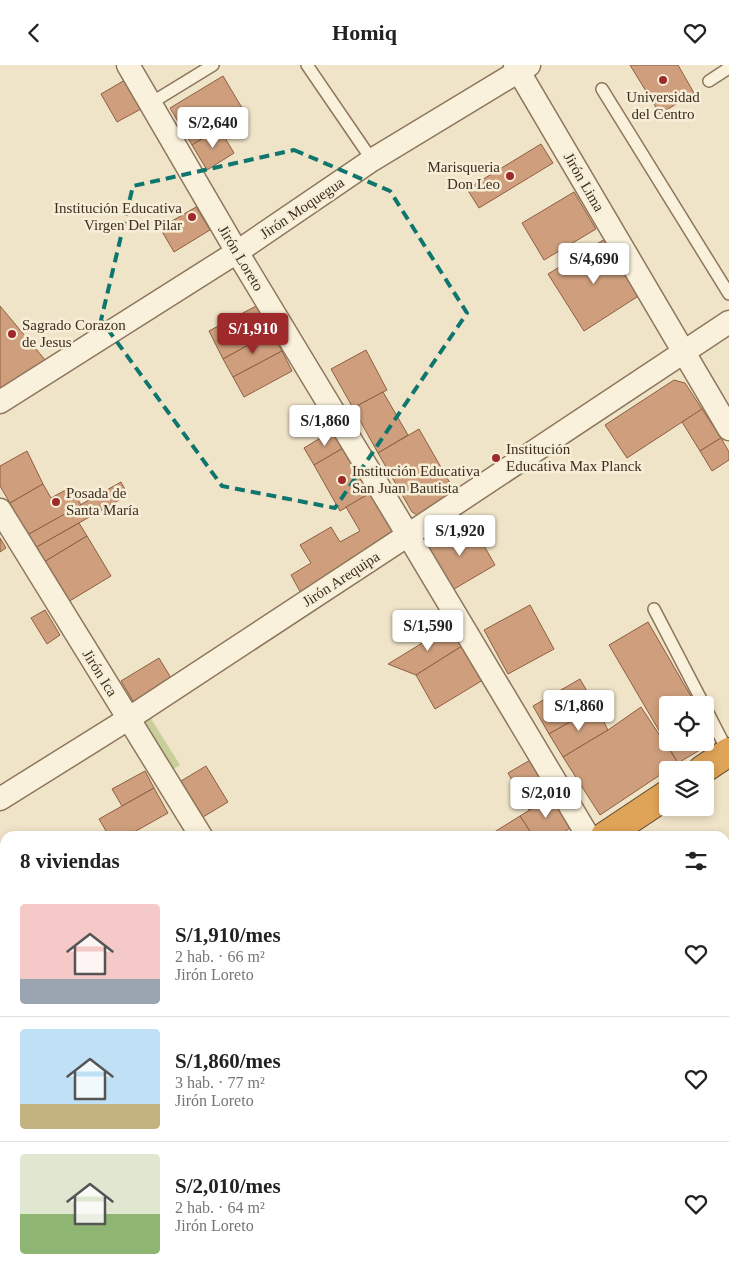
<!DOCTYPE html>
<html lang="es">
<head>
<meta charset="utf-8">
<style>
  :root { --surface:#fff; --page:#f6f6f6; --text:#222; --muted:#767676; --line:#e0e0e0; --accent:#9e2a2b }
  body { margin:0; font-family:"Times New Roman",serif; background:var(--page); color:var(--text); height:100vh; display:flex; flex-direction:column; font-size:19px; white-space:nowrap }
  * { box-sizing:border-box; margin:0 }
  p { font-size:16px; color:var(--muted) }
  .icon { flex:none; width:28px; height:28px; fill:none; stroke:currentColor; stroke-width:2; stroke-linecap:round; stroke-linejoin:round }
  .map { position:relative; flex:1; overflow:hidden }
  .drawer { position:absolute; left:0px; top:766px; width:730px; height:446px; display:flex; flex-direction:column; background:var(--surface); border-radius:15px 15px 0 0; box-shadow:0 2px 8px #0003 }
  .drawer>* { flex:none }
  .tools { position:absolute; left:659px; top:631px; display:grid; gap:10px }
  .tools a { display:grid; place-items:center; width:55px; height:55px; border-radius:5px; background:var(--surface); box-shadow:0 2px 8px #0003; font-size:25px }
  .price { position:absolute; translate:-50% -42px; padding:0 11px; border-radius:5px; background:#fff; color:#222; font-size:16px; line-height:32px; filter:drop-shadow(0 1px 2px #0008) }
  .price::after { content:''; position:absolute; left:50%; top:30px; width:15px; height:11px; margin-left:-8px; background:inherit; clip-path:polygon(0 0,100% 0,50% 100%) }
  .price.on { background:var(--accent); color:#fff }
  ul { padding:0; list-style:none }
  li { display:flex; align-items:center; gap:15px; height:125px; padding:0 20px }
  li+li { border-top:1px solid var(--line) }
  li span { display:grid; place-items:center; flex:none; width:140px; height:100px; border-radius:5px; color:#555 }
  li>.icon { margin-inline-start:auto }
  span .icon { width:60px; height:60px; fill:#fffc; stroke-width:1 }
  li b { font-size:21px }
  h2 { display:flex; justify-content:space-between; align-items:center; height:60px; padding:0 20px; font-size:21px }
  header { display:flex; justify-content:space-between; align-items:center; height:65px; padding:0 20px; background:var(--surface); font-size:22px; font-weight:700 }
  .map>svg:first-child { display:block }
</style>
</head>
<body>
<header><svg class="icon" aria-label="back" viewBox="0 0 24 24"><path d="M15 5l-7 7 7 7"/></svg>Homiq<svg class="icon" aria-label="heart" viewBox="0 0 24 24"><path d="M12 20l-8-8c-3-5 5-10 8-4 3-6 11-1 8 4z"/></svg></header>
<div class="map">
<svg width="729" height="1212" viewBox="0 0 729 1212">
  <rect width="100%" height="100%" fill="#f0e4c8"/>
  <polygon fill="#c9cf9b" points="150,652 180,700 166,709 136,661"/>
  <polygon fill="#a9c4bc" stroke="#6f938a" points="422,1208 452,1208 446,1212 419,1212 418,1210"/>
  <g fill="#cf9f7d" stroke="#8d5f41">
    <polygon points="630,0 678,0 694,28 660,49"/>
    <polygon points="223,11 245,48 192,80 170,43"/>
    <polygon points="125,15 141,44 117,57 101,29"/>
    <polygon points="219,63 234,88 207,105 192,80"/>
    <polygon points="541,79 553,98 479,143 467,124"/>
    <polygon points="574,127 596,164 544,195 522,158"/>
    <polygon points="196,142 210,165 174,187 160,163"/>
    <polygon points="605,174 640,230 584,266 548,209"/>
    <polygon points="258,240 272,267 223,294 209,266"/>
    <polygon points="0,241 46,296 0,327"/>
    <polygon points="272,267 282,286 233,312 223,294"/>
    <polygon points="366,285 387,325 353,343 331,304"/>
    <polygon points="282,286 292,306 244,332 233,312"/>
    <polygon points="674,315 685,318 702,344 627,393 605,360"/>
    <polygon points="383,327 408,370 378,388 353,343"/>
    <polygon points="702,344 721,373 700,386 682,357"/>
    <polygon points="335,364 345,382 314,400 304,383"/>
    <polygon points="419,364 458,432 419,451 412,447 378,388"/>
    <polygon points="721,373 729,387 729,395 712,406 700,386"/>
    <polygon points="345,382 372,427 340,446 314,400"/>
    <polygon points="27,386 43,419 10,438 0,421 0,401"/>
    <polygon points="121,417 128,430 35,483 27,470"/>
    <polygon points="43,419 51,433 71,422 81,440 27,470 10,438"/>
    <polygon points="372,427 400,475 303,532 291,510 311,498 300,480 331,462 340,477 360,466 346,442"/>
    <polygon points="79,458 87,471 44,497 35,483"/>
    <polygon points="471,458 495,500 449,527 425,484"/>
    <polygon points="87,471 111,511 68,537 44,497"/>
    <polygon points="0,473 6,483 0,487"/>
    <polygon points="530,540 554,584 508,609 484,565"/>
    <polygon points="45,545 60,570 47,579 31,553"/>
    <polygon points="648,557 696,640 668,640 668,678 705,678 705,655 715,671 707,676 710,679 678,698 609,580"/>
    <polygon points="450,561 462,581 416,610 388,599"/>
    <polygon points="462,581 483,615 435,644 416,610"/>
    <polygon points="159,593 174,618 136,641 121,616"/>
    <polygon points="580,614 596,642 549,669 533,641"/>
    <polygon points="596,642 608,665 563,692 549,669"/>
    <polygon points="641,642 678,698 600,750 563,692 608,665"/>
    <polygon points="532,694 553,731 529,745 508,708"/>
    <polygon points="206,701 228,737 203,752 181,716"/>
    <polygon points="145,706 154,723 122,741 112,724"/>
    <polygon points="154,723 168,748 127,771 109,771 99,754"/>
    <polygon points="553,731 572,762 557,771 533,771 520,751"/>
    <polygon points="520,751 533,771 488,771"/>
    <polygon points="729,865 729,901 725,898 725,870"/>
    <polygon points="725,988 729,992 729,1072 725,1075"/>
    <polygon points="0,1101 5,1108 5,1134 0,1137"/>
    <polygon points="160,1208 188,1208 191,1212 153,1212"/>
    <polygon points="315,1208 333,1208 326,1212 318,1212"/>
  </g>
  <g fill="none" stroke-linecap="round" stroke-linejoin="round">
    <g stroke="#8d765c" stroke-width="14">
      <g id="lane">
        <polyline points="307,0 372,95"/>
        <polyline points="709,16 729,3"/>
        <polyline points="602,24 729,229"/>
        <polyline points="151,38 213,0"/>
        <polyline points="654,544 704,640"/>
        <polyline points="705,642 728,687"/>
      </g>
    </g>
    <g stroke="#8d765c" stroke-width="25">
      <g id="street">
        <polyline points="128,0 237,187 408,470 588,771"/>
        <polyline points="515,0 729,364"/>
        <polyline points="0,337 237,187 372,95 529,0"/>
        <polyline points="0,445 201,771"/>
        <polyline points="0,734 128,654 408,470 729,257"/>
        <polyline points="725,937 729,941"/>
        <polyline points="0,1084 5,1092"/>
        <polyline points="725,1090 729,1087"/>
        <polyline points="205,1208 208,1212"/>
        <polyline points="647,1208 649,1212"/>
        <polyline points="537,1212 544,1208"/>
      </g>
    </g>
    <g stroke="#5b4430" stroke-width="30">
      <g id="highway">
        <polyline points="702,705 729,687"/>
        <polyline points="605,771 668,729"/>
        <polyline points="0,1175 5,1172"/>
      </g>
    </g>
    <use href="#lane" stroke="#faf1dc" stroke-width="11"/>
    <use href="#street" stroke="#faf1dc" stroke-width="22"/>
    <use href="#highway" stroke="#e0a458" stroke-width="28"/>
  </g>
  <path fill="none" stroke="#0f766e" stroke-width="4" stroke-dasharray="10 6" stroke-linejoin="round" d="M294,85L390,126L467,248L335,443L222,421L101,255L133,121Z"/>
  <g fill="#9e2a2b" stroke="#f7eed8" stroke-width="2">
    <circle cx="663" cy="15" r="5"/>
    <circle cx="510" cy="111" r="5"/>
    <circle cx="192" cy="152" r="5"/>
    <circle cx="12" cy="269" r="5"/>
    <circle cx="496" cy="393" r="5"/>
    <circle cx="342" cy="415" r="5"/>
    <circle cx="56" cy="437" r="5"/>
  </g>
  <g text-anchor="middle" stroke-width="5" stroke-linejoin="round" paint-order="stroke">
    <g font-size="15" fill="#3d2e20" stroke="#f7eed8" text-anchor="start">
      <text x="663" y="37" text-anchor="middle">Universidad<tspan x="663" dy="17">del Centro</tspan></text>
      <text x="500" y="107" text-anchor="end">Marisqueria<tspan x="500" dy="17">Don Leo</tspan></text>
      <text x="182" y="148" text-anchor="end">Institución Educativa<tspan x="182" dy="17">Virgen Del Pilar</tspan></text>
      <text x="22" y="265">Sagrado Corazon<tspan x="22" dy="17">de Jesus</tspan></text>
      <text x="506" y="389">Institución<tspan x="506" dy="17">Educativa Max Planck</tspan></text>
      <text x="352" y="411">Institución Educativa<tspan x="352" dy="17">San Juan Bautista</tspan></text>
      <text x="66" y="433">Posada de<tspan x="66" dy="17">Santa María</tspan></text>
    </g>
    <g font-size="15" fill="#3d2e20" stroke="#f7eed8">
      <text transform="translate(584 117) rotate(60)" y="5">Jirón Lima</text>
      <text transform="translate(302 143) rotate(-34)" y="5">Jirón Moquegua</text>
      <text transform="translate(241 193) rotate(59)" y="5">Jirón Loreto</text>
      <text transform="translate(341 514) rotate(-33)" y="5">Jirón Arequipa</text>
      <text transform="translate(100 608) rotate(58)" y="5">Jirón Ica</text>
    </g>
  </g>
</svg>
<div class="tools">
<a><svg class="icon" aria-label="locate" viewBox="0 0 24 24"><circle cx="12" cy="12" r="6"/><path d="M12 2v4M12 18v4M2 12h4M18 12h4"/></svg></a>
<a><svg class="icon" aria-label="layers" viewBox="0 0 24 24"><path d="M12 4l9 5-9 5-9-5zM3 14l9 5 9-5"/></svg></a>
</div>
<b class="price" style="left:213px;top:84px">S/2,640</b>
<b class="price" style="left:594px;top:220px">S/4,690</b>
<b class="price on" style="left:253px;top:290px">S/1,910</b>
<b class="price" style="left:325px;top:382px">S/1,860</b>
<b class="price" style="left:460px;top:492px">S/1,920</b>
<b class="price" style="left:428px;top:587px">S/1,590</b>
<b class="price" style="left:579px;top:667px">S/1,860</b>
<b class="price" style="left:546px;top:754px">S/2,010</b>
<section class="drawer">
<h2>8 viviendas<svg class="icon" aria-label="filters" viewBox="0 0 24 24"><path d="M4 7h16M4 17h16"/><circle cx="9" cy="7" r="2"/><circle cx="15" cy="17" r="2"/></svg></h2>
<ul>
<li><span style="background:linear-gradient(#f6c9c9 75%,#9aa5b1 0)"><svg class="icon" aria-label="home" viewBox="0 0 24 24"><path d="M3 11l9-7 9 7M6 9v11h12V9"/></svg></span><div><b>S/1,910/mes</b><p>2 hab. · 66 m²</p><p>Jirón Loreto</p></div><svg class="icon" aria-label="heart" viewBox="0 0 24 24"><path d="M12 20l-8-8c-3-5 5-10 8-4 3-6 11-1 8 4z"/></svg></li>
<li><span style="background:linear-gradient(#bfe0f5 75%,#c2b280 0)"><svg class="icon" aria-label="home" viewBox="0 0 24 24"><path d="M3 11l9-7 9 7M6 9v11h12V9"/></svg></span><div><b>S/1,860/mes</b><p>3 hab. · 77 m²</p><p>Jirón Loreto</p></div><svg class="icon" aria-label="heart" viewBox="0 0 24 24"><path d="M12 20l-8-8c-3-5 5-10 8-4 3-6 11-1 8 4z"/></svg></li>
<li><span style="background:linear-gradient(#dfe7d0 60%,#8fb573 0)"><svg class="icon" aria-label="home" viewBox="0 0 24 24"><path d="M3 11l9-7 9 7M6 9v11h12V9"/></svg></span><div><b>S/2,010/mes</b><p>2 hab. · 64 m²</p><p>Jirón Loreto</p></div><svg class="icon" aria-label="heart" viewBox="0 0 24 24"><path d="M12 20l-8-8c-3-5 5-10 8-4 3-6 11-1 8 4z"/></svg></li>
</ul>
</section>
</div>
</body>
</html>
